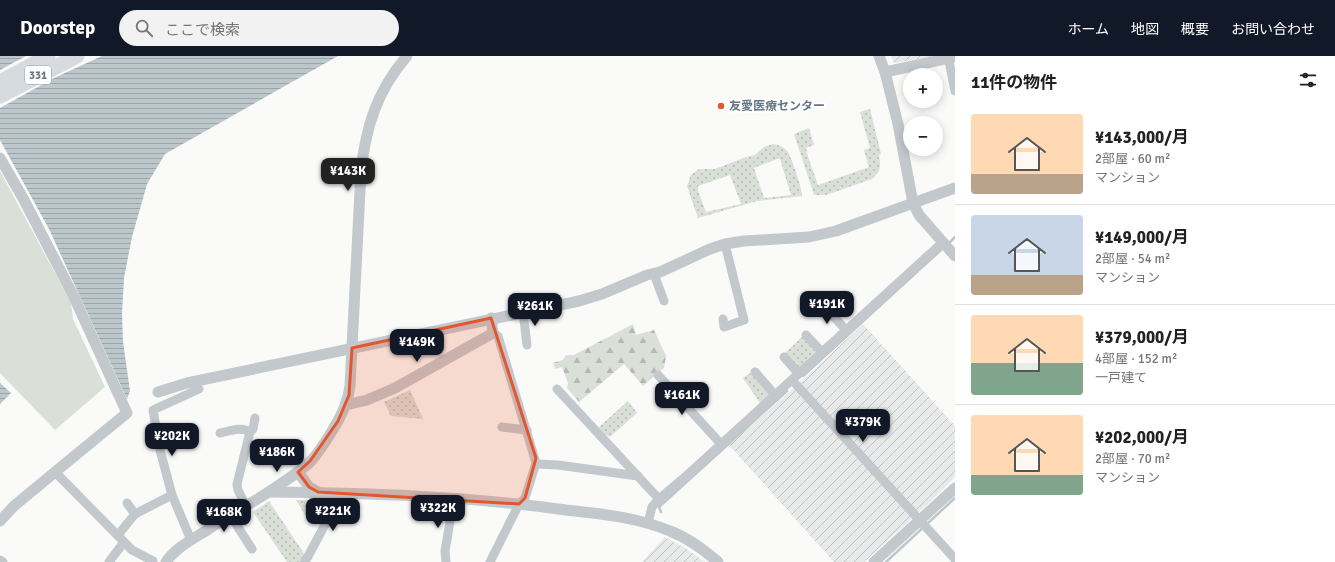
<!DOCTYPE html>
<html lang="ja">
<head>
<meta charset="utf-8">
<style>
  :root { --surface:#fff; --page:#f2f2f2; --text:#222; --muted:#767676; --line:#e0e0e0; --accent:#111827 }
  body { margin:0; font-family:Signika,"Noto Sans JP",sans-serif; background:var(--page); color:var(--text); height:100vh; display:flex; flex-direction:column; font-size:15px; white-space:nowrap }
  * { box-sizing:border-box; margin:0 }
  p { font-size:13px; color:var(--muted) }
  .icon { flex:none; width:22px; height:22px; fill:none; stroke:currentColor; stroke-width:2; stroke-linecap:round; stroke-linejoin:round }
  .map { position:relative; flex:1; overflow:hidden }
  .drawer { display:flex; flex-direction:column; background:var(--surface); width:380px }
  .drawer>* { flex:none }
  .buttons { position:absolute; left:903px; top:12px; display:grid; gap:8px }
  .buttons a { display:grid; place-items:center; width:40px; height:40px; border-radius:50%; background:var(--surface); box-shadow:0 2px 10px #0003; font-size:20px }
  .price { position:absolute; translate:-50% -34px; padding:0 9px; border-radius:8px; background:var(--accent); color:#fff; font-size:13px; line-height:26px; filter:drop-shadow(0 1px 2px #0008) }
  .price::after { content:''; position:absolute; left:50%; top:24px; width:12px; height:9px; margin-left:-6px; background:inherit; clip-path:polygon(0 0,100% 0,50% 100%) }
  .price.active { background:#222; color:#fff }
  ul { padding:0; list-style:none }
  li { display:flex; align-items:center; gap:12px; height:100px; padding:0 16px }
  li+li { border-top:1px solid var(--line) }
  li span { display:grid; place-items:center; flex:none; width:112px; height:80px; border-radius:4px; color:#555 }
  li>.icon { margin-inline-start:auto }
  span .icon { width:48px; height:48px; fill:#fffc; stroke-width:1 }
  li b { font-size:17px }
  h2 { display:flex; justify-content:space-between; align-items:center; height:48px; padding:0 16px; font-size:17px }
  header { display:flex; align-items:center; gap:24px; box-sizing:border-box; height:56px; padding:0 20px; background:var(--accent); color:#fff }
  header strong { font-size:19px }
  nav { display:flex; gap:22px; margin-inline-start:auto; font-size:14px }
  .search { width:280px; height:36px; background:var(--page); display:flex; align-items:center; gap:10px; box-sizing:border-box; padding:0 14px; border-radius:22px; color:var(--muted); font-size:15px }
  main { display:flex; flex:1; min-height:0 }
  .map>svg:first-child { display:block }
</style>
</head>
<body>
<header>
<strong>Doorstep</strong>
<div class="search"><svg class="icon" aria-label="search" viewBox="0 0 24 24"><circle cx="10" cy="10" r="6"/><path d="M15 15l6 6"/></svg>ここで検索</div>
<nav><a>ホーム</a><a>地図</a><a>概要</a><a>お問い合わせ</a></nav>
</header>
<main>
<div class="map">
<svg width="955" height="506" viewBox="0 0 955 506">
  <defs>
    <pattern id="industrial-furrows" width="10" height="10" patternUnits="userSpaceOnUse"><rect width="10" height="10" fill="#e8e9e9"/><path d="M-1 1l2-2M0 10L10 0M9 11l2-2" fill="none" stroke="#c0c1c2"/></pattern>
    <pattern id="grass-dots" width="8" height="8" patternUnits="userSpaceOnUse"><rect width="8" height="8" fill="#dadfd7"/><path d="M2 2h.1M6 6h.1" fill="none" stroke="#b4b9b4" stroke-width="1.8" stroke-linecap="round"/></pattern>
    <pattern id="forest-firs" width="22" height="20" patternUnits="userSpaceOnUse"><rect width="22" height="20" fill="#dadfd7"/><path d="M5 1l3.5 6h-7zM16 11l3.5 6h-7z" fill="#b4b9b4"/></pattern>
    <pattern id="water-rules" width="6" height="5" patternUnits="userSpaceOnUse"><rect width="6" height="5" fill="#bbc7cb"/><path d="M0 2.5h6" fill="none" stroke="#9ca6aa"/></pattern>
  </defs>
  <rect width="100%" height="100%" fill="#fafaf8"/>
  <g fill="url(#industrial-furrows)">
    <polygon points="891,0 936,0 894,7"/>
    <polygon points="863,268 955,370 955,421 927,449 864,506 834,506 729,389 802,325"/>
    <polygon points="665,481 685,492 705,506 642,506"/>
  </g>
  <g fill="url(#grass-dots)" fill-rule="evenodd">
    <path d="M870,53L881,98L879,99C881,110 881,116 872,123L826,139H814L794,78L809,72L814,89L806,92L808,101L818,129L869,111L864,94L870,92L860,56Z"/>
    <path d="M773,88C778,89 783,90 787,95C792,102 802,132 802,140L757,145L698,162L687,130L691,119L699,113H715L746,101L755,99L764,91ZM777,103H780L791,139L764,142L754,112ZM730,119L741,148L706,156L698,135V130Z"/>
    <polygon points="803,280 816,295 798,312 785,297"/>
    <polygon points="750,317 769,339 760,347 743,322"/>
    <polygon points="410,334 423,363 391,360 384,346"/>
    <polygon points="628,345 637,357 610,381 604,378 599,371"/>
    <polygon points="296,444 332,445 321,468 314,457 307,462"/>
    <polygon points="269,445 305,499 301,506 287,506 253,456"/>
  </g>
  <polygon fill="url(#forest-firs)" points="633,268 636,279 654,274 666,300 664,312 643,330 624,308 579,346 567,332 568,327 562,311 555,313 553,307 563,304 566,299 574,299"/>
  <polygon fill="#dadfd7" points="0,115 71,247 73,263 105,331 55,374 0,317"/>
  <g fill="url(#water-rules)">
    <polygon points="0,0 338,0 165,98 147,128 132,181 124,222 122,257 123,286 130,335 127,343 49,173 0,84"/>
    <polygon points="0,327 11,337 0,348"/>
  </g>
  <polygon fill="#fafaf8" points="26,0 102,0 54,22 0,52 0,14"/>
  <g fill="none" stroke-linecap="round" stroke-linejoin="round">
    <g stroke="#bbc7cb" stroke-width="2.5">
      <polyline points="950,186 955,181"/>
      <polyline points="803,320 941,194"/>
      <polyline points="661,456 659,451 787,335"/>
      <polyline points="886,506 955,442"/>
    </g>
    <g stroke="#c3c8cc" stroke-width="9">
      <polyline points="948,0 955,35"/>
      <polyline points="654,218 664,245"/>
      <polyline points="823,249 846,274"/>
      <polyline points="523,256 527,289"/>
      <polyline points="723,263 724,271 744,264 725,188"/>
      <polyline points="806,279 822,296"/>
      <polyline points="784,301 799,318"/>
      <polyline points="755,316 775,339"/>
      <polyline points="658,319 721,388"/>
      <polyline points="792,324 955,503"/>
      <polyline points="557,333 659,443"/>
      <polyline points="502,371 527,374"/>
      <path d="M220,377C230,375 241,370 250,376"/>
      <polyline points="536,408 558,409 638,420"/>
      <polyline points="55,416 132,494 153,505"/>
      <polyline points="127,447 135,458"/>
      <polyline points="246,450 238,434 237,428 250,376 253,373 255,362"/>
      <polyline points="230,459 252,493"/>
      <polyline points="648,467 652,451 659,443 685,421 943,186"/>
      <polyline points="118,479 135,458 172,439"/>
      <polyline points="191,484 172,439 160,394 153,354 199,333"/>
      <polyline points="0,504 3,506"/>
      <polyline points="109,506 124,486"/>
      <polyline points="305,506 342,437"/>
      <polyline points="446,506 445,495 454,442"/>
      <polyline points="490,506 519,448 525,442 536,407 498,280 493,277"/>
    </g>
    <g stroke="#c3c8cc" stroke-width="11">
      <polyline points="879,0 885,16 898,68 913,147 919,159 955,200"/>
      <polyline points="885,16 955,1"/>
      <polyline points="0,102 24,144 74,241 127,357 55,416 14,450 0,465"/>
      <polyline points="158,336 187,327 579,245 602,238 647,219 660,216 710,193 725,188 744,185 809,181 836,175 955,132"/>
      <polyline points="346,349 367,344 395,332 493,277 491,262"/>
      <polyline points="298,416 309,431 318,436"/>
      <path d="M270,436C369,437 468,440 566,454C601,458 637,461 670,475C688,482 703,493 718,506"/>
      <path d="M166,506C175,492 193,483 207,474C231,458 258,444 282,427C292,420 302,414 311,405C319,396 326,385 332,375C341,361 348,347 350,330L361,115C366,70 377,35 407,0"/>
      <polyline points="874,506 955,432"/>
    </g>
    <g stroke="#d6dbdf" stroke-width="15">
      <polyline points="0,26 48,0"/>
      <polyline points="0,40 77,0"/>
    </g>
  </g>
  <path fill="#e4572e" fill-opacity="0.2" stroke="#e4572e" stroke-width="3" stroke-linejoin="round" d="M491,262L536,402L525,442L519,448L318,436L309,431L298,416L310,405L338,365L349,339L352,292Z"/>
  <circle fill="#e4572e" stroke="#fff" stroke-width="1.5" cx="721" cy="50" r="4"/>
  <g text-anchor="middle" stroke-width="4" stroke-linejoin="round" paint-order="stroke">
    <rect fill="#fff" stroke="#939fa8" stroke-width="1" x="25" y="10" width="26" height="18" rx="3"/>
    <g font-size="11" font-weight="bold" fill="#657683">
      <text x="38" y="23">331</text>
    </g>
    <g font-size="12" font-weight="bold" fill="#657683" stroke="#fff" text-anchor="start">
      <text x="729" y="54">友愛医療センター</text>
    </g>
  </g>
</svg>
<div class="buttons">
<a>+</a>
<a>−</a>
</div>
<b class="price active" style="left:348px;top:136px">¥143K</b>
<b class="price" style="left:827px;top:269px">¥191K</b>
<b class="price" style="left:535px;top:271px">¥261K</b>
<b class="price" style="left:417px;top:307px">¥149K</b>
<b class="price" style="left:682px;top:360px">¥161K</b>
<b class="price" style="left:863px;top:387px">¥379K</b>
<b class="price" style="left:172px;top:401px">¥202K</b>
<b class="price" style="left:277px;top:417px">¥186K</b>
<b class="price" style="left:438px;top:473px">¥322K</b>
<b class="price" style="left:333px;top:476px">¥221K</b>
<b class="price" style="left:224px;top:477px">¥168K</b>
</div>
<section class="drawer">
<h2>11件の物件<svg class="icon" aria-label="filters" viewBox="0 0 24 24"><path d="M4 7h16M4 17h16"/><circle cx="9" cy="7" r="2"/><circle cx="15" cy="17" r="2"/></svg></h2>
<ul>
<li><span style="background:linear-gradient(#ffd9b3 75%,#b9a48a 0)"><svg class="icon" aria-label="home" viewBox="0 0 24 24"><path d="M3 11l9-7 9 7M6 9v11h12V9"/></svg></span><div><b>¥143,000/月</b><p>2部屋 · 60 m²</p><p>マンション</p></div></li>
<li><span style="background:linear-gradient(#c9d6e8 75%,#b9a48a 0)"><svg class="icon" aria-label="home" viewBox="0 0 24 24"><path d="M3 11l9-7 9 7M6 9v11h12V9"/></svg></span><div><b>¥149,000/月</b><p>2部屋 · 54 m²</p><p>マンション</p></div></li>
<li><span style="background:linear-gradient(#ffd9b3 60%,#7fa58c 0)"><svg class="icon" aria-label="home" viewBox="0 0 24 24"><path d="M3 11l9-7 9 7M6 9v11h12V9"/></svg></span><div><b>¥379,000/月</b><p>4部屋 · 152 m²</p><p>一戸建て</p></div></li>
<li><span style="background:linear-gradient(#ffd9b3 75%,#7fa58c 0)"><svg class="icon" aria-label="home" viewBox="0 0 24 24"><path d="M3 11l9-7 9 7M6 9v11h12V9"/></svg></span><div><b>¥202,000/月</b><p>2部屋 · 70 m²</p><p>マンション</p></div></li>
</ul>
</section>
</main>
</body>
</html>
